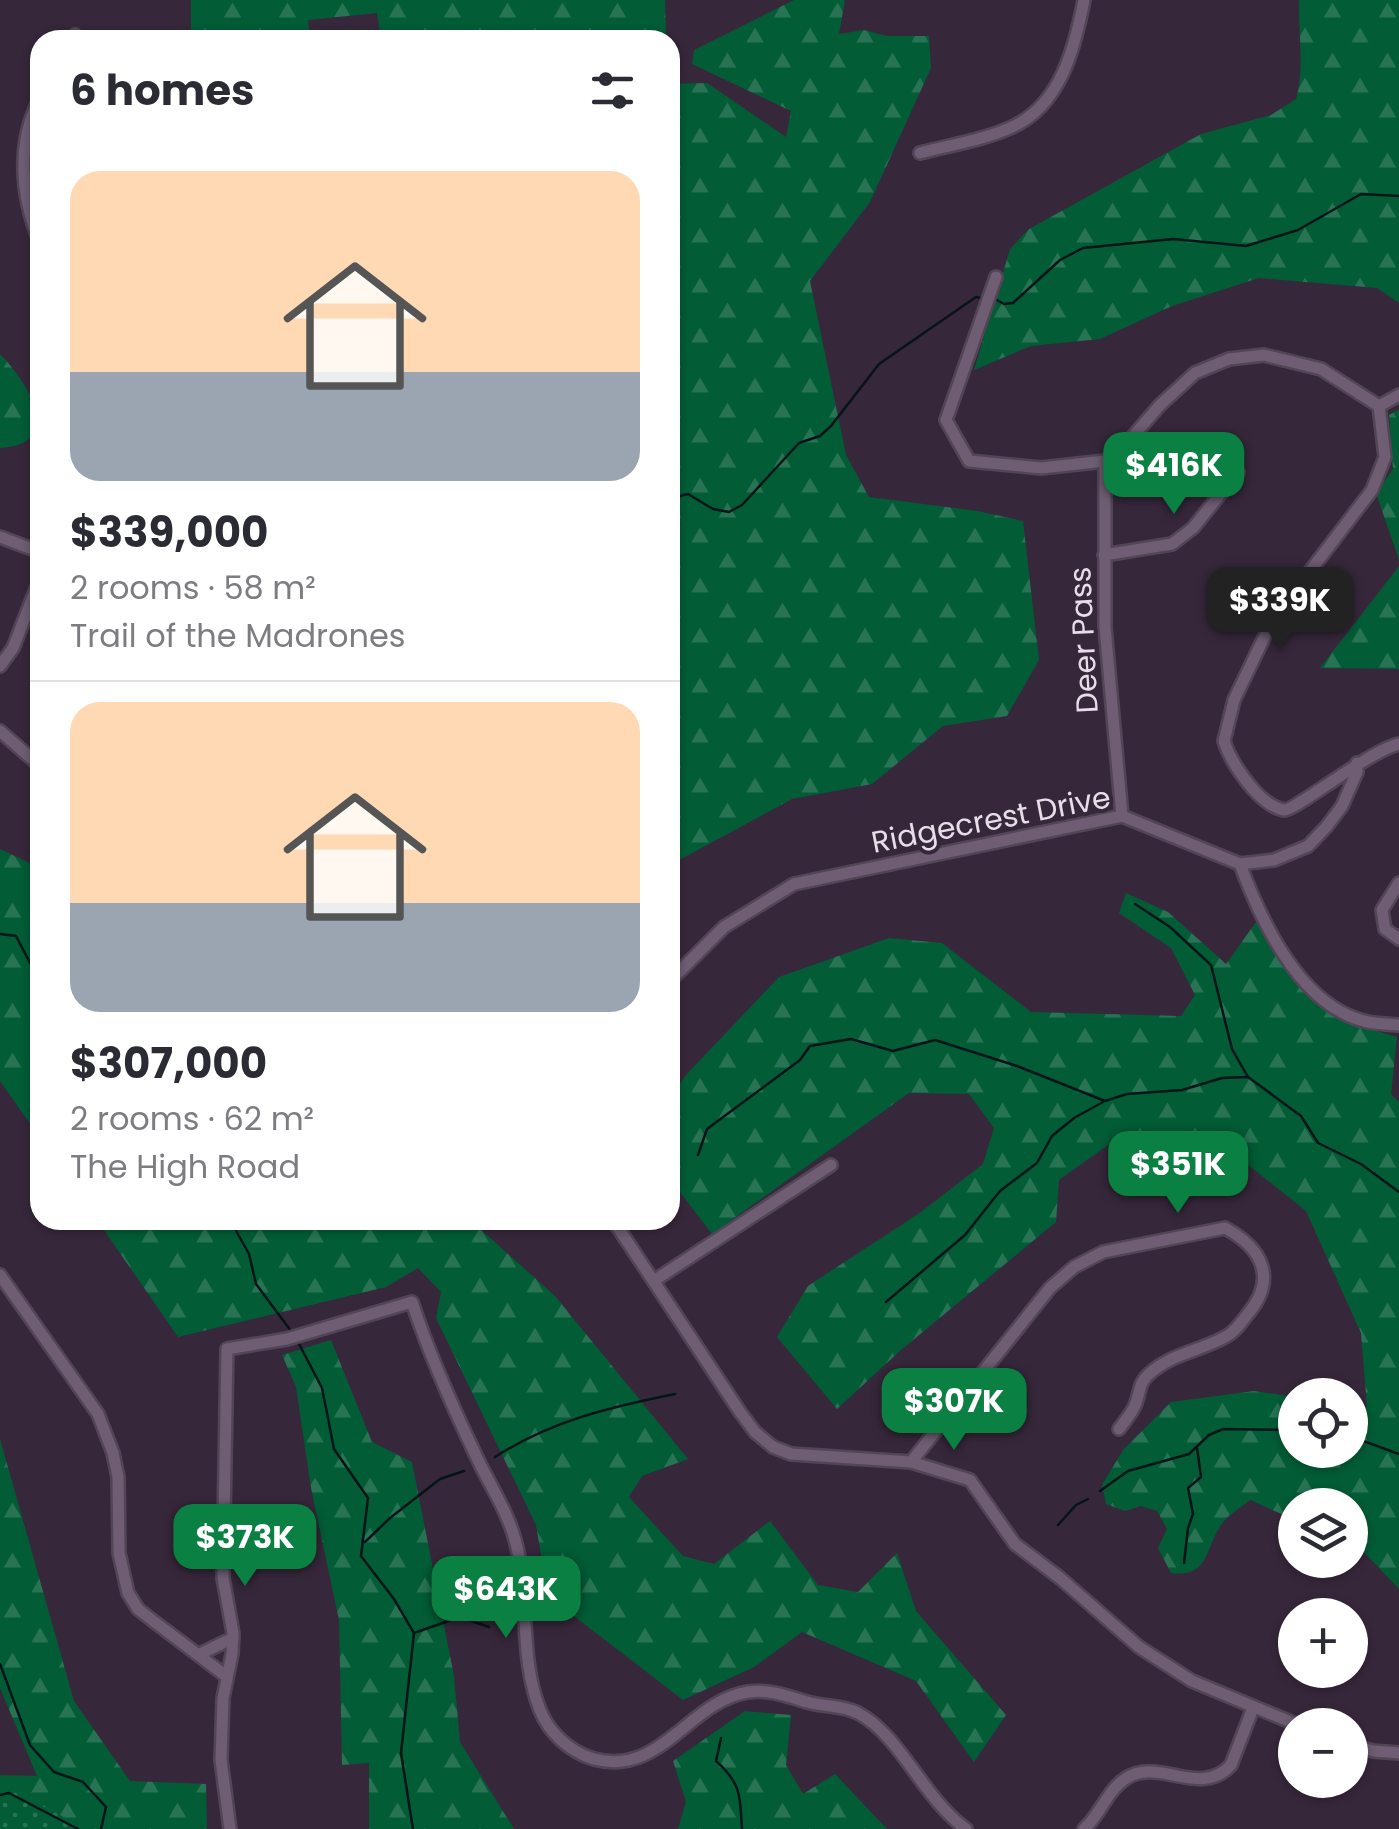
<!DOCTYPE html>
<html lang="en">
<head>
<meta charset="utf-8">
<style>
  :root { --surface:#fff; --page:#f7f7f7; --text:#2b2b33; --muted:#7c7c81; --line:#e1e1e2; --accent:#0b8043 }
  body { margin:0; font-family:Poppins,sans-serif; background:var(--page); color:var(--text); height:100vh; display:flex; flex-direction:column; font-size:38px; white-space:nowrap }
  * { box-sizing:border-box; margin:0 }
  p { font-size:32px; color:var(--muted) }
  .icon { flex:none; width:55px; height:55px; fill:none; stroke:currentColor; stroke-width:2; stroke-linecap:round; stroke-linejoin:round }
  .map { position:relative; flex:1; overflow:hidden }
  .drawer { position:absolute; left:30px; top:30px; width:650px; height:1200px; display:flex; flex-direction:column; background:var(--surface); border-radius:30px; box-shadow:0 2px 8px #0004 }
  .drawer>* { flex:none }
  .controls { position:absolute; left:1278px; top:1378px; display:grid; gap:20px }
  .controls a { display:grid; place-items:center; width:90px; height:90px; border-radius:50%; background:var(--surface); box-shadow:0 2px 8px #0004; font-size:50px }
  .price { position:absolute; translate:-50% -85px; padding:0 22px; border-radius:20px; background:var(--accent); color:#fff; font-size:32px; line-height:65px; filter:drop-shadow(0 2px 5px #0008) }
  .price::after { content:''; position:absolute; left:50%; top:60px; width:30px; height:22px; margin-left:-15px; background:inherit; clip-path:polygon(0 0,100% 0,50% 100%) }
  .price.current { background:#222; color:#fff }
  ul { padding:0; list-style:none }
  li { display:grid; align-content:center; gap:20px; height:530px; padding:0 40px }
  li+li { border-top:2px solid var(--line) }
  li span { display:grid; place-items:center; height:310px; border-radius:30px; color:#555 }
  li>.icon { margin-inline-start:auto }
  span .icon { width:180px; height:180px; fill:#fffc; stroke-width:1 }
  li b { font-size:42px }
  h2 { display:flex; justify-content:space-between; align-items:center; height:120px; padding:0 40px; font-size:42px }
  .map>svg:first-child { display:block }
</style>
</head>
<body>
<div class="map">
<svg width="1399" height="1829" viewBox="0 0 1399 1829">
  <defs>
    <pattern id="forest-firs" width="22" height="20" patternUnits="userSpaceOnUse" patternTransform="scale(2.5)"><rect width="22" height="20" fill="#025c36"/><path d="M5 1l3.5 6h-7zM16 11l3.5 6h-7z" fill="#277353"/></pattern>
    <pattern id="park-dots" width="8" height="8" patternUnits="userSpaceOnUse" patternTransform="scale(2.5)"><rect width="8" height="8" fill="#025c36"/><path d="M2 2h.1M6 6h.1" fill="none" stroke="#277353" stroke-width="1.8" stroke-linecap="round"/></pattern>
  </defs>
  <rect width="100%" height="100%" fill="#36273a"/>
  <g fill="url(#forest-firs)">
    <polygon points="191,0 665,0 666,39 381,40 377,13 308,20 310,40 191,40"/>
    <polygon points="794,0 845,0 839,34 864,30 887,36 929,36 931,68 870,202 810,281 846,455 869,497 978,511 1023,521 1039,660 1007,716 943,726 872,784 792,799 670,865 670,84 707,83 786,137 791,111 692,64 694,50"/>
    <path d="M1299,0H1399V303L1377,288L1259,278L1172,306L1100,339L1031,346L974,370L1010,249L1029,229L1201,134L1271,115L1296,99C1305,68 1298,33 1299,0Z"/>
    <path d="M0,354C27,381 67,444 0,448Z"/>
    <polygon points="1399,409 1399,560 1376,493 1393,469 1389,415"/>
    <polygon points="1399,566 1399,669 1320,668"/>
    <polygon points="0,849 40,868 40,1138 0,1081"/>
    <path d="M1126,893L1168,912L1226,964L1256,922L1295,978L1350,1023L1397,1037L1391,1094L1399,1102V1589L1362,1550L1350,1545V1505H1295V1520L1250,1500C1242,1507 1231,1513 1224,1521C1204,1545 1212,1578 1171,1573L1158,1548L1167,1529L1157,1511L1141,1506L1125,1511L1106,1504L1102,1485L1123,1450L1171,1402L1254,1391L1295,1397V1450H1350V1405L1367,1407L1361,1333L1306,1211L1242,1160L1158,1139L1108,1145L1059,1180L1056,1222L901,1350L837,1409L777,1337L808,1286L921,1212L983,1164L994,1128L969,1094L909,1093L712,1234L670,1179V1099L685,1076L779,977L889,938L942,943L1031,1012L1181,1016L1195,995L1171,948L1119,913Z"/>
    <polygon points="97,1220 470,1220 555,1296 688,1459 642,1476 629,1497 683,1556 714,1564 770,1521 818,1585 858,1592 897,1553 916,1611 1006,1715 974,1762 916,1681 802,1632 754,1667 683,1700 548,1596 536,1525 436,1318 441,1292 418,1268 386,1287 178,1337"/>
    <polygon points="331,1340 372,1442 412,1462 454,1676 460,1742 514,1829 369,1829 369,1763 342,1765 339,1620 311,1488 296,1387 282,1355"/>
    <polygon points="0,1439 74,1701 130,1781 206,1784 207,1829 0,1829 0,1775 37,1776 0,1688"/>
    <polygon points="745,1711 791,1715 786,1765 803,1794 835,1774 887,1829 678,1829 686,1802 673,1761"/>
  </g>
  <polygon fill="url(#park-dots)" points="12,1787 79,1826 84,1829 0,1829 0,1789"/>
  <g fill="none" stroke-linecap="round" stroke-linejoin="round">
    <g stroke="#051517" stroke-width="2.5">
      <polyline points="995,299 1004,304 1013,303 1060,260 1083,248 1173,239 1246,246 1298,230 1361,194 1399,196"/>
      <path d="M670,541L679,524C674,513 673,506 680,496L688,494L713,509L729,512L742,505L799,443L820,436L831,426L879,364L976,297L981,298"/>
      <polyline points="1135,904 1170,927 1211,965 1232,1049 1248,1077 1301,1116 1318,1143 1361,1164 1399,1192"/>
      <polyline points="0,934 16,936 40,982"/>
      <polyline points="698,1155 707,1129 800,1060 810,1046 851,1039 893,1051 935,1040 1017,1066 1105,1101 1127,1094 1182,1090 1222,1078 1248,1077"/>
      <polyline points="230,1220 249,1254 256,1284 291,1331"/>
      <polyline points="886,1302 965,1235 1000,1191 1037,1163 1052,1136 1074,1118 1103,1102"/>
      <polyline points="298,1342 322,1388 334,1449 368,1498 361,1556 394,1599 414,1633 401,1753 413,1829"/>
      <polyline points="1350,1436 1399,1454"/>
      <path d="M495,1457C551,1421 610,1407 675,1394"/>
      <polyline points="1100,1491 1128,1471 1189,1454 1209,1435 1223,1429 1295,1430"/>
      <polyline points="1058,1525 1076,1505 1088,1499"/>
      <polyline points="365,1542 390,1518 440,1479 464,1471"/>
      <polyline points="1184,1563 1188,1528 1193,1514 1188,1488 1201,1477 1197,1448"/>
      <polyline points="414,1633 460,1617 489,1627"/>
      <polyline points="0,1664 30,1745 54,1772 83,1782 106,1807 101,1829"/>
      <path d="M721,1738L716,1761C742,1784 740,1797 742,1829"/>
      <polyline points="0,1795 9,1793 78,1829"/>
    </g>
    <g stroke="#524555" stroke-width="16">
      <g id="minor">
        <polyline points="72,40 75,35"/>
        <path d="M40,98C16,144 21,196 40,243"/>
        <path d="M920,153C950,145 984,140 1012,127C1061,105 1075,47 1084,0"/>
        <polyline points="996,277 946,420 969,461 1041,468 1105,461 1122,449 1160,405 1195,373 1229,359 1264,355 1321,369 1379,406"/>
        <path d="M1379,406L1385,457L1372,490L1272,621L1234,700L1224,741C1229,757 1241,775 1252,788C1260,797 1272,808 1284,810C1295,811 1370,750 1399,744"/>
        <polyline points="1379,406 1399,395"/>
        <polyline points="1105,461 1105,627 1122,816"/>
        <polyline points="0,537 40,552"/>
        <polyline points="1104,555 1172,544 1193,528 1238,472"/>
        <polyline points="0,666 13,648 40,579"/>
        <polyline points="0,731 40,766"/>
        <path d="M1240,864C1261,921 1301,1008 1368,1022C1378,1024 1389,1024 1399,1025"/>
        <polyline points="1399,883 1382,910 1385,929 1399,939"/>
        <polyline points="670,981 724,927 794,884 1122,816 1240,864 1274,860 1308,846 1327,826 1342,806 1357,772 1357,763"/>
        <polyline points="613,1220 740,1412 755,1432 773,1447 791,1454 911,1462 970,1480 1015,1544 1060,1578 1139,1647 1192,1681 1298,1725"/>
        <polyline points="0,1275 98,1414 113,1453 118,1477 119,1553 128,1593 138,1609 152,1620 226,1676"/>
        <polyline points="655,1280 831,1165"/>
        <path d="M911,1462L1050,1288L1074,1267L1103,1252L1225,1228C1264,1249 1277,1280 1247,1315C1241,1323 1234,1333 1225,1337C1200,1351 1170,1354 1148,1375C1139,1383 1140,1392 1136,1403C1133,1412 1125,1421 1119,1429"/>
        <polyline points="200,1654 233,1638"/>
        <polyline points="1350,1745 1373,1751 1399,1753"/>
        <path d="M230,1829L221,1760L223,1698L232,1654L233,1633L223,1578L227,1349L287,1339L412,1302C430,1357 454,1410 479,1462C490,1485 504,1506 512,1530C532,1587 517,1653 540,1710C549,1733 570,1752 594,1759C661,1777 689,1701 748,1692C769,1689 787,1696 807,1702C824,1707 842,1705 858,1713C901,1736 922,1797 966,1829"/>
        <path d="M1084,1829C1100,1815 1107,1791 1125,1779C1158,1756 1200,1799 1231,1765L1253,1708"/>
      </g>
    </g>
    <use href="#minor" stroke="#6e5d73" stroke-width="11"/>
  </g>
  <g text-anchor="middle" stroke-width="8" stroke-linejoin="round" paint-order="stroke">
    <g font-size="30" fill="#e7deea" stroke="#36273a">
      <text transform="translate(1084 640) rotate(-93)" y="10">Deer Pass</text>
      <text transform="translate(991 820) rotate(-11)" y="10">Ridgecrest Drive</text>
    </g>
  </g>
</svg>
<div class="controls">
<a><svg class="icon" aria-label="locate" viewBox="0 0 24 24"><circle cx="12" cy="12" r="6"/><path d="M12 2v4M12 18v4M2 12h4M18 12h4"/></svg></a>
<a><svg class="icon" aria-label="layers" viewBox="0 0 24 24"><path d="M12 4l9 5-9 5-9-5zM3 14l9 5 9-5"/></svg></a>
<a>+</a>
<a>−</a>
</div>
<b class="price" style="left:1174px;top:517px">$416K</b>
<b class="price current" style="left:1280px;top:652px">$339K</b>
<b class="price" style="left:1178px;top:1216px">$351K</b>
<b class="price" style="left:954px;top:1453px">$307K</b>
<b class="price" style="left:245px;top:1589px">$373K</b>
<b class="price" style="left:506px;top:1641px">$643K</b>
<section class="drawer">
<h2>6 homes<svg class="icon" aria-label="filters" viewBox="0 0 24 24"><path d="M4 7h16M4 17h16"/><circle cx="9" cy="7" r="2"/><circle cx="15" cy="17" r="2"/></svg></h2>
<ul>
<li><span style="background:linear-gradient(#ffd9b3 65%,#9aa5b1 0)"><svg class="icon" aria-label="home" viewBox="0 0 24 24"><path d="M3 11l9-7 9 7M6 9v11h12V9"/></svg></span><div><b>$339,000</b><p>2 rooms · 58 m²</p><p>Trail of the Madrones</p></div></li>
<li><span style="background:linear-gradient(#ffd9b3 65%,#9aa5b1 0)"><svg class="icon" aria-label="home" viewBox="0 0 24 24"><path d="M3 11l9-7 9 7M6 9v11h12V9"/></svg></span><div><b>$307,000</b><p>2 rooms · 62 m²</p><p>The High Road</p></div></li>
</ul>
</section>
</div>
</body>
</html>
